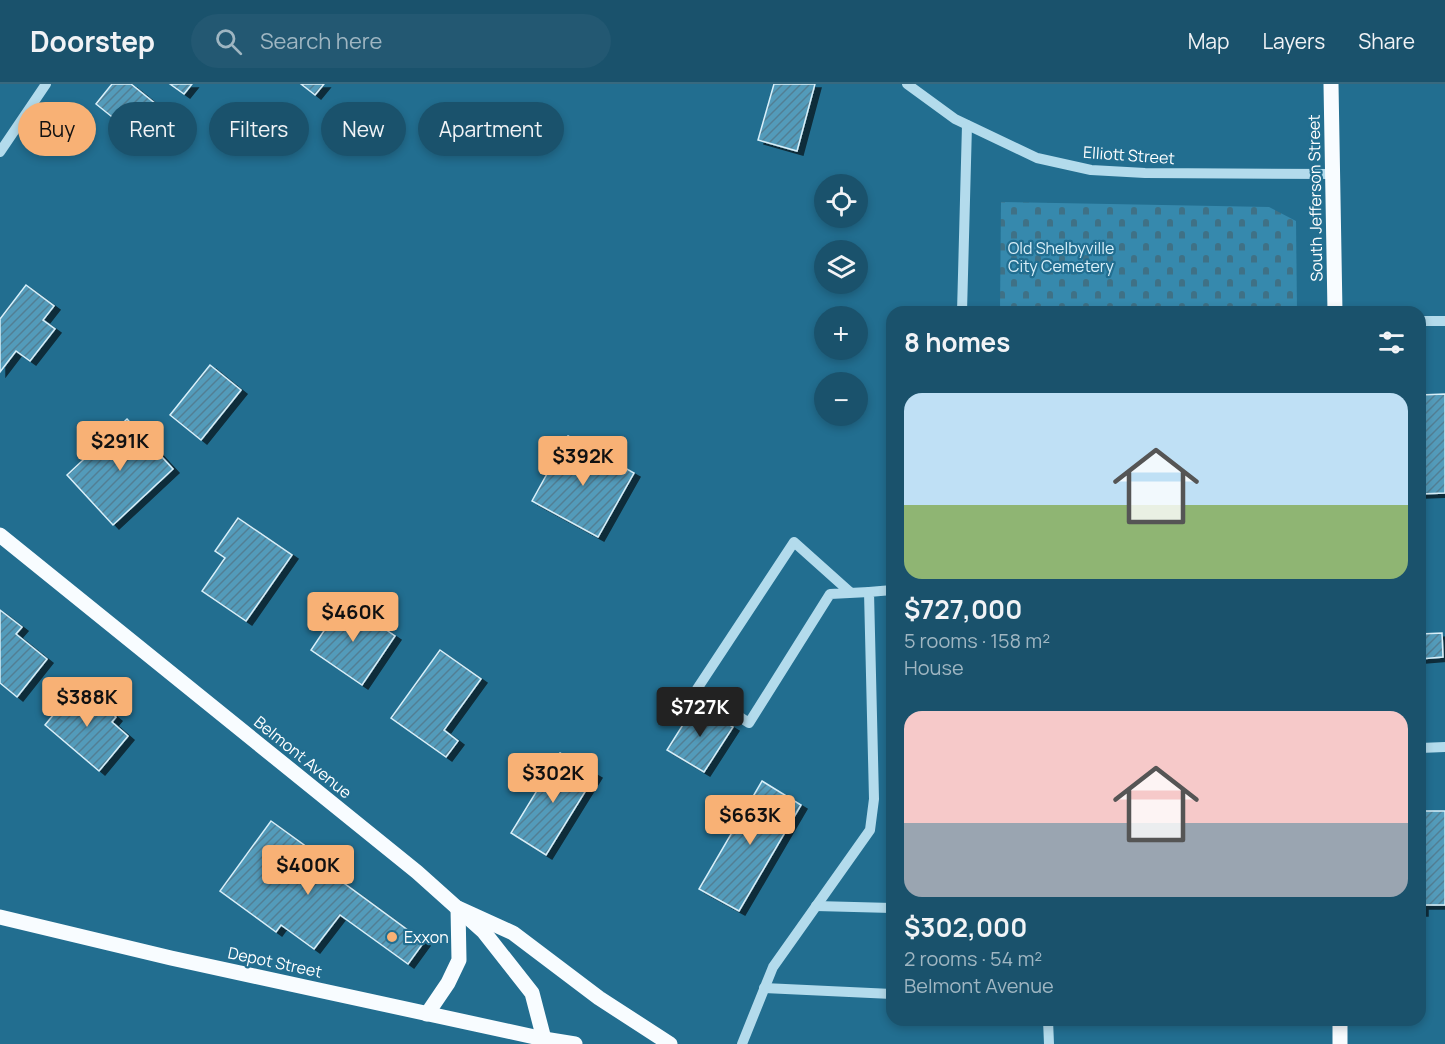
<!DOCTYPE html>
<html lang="en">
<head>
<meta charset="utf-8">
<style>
  :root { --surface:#1a526c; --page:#235872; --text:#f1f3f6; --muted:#9fb6c2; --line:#38697f; --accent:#f8b175 }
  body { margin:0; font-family:Manrope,sans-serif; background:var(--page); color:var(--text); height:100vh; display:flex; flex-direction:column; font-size:22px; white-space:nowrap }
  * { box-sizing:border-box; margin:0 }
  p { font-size:20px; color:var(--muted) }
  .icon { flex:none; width:33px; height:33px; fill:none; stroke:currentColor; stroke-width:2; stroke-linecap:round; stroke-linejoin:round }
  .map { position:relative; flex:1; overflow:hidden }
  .drawer { position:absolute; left:886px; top:222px; width:540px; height:720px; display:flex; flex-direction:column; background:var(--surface); border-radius:18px; box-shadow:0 3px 9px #0003 }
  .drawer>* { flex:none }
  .top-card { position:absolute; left:18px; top:18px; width:570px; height:54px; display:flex; gap:12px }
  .controls { position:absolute; left:814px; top:90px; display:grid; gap:12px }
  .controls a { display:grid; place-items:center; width:54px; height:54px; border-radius:50%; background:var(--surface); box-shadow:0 3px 9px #0003; font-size:30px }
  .price { position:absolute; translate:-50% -51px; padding:0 14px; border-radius:6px; background:var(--accent); color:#111; font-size:20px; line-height:39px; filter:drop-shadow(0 2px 3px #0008) }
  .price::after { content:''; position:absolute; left:50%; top:36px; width:18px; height:14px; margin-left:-9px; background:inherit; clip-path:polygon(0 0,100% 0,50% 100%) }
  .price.current { background:#222; color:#fff }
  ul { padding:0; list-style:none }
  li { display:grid; align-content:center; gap:12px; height:318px; padding:0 18px }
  li span { display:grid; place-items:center; height:186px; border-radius:18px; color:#555 }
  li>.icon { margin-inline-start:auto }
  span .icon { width:108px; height:108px; fill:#fffc; stroke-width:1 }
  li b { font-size:26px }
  h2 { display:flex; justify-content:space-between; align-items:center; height:72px; padding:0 18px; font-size:26px }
  .chip { padding:0 21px; border-radius:27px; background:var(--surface); box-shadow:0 3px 9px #0003; font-size:21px; line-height:54px }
  .chip.current { background:var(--accent); color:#111 }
  header { display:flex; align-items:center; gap:36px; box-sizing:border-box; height:84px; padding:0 30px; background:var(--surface); border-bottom:2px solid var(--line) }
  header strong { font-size:28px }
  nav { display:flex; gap:33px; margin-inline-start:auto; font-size:21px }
  .search { width:420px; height:54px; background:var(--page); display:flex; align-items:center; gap:15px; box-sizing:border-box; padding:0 21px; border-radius:33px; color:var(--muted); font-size:22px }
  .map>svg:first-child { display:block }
</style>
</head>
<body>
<header>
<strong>Doorstep</strong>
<div class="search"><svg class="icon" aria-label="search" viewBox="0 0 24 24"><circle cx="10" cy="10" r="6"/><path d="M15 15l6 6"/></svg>Search here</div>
<nav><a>Map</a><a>Layers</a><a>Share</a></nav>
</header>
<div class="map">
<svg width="1445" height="960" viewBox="0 0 1445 960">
  <defs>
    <pattern id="cemetery-stones" width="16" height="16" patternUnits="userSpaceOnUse" patternTransform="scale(1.5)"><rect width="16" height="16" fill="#3689ad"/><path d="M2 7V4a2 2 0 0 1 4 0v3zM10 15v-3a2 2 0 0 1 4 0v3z" fill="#3f7186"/></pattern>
    <pattern id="building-hatch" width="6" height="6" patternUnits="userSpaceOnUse" patternTransform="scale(1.5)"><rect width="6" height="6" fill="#539bba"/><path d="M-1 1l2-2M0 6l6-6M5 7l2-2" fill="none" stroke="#517f94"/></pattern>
    <filter id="shadow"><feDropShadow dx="6" dy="4" stdDeviation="0" flood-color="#0009"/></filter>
  </defs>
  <rect width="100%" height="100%" fill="#226e90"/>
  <polygon fill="url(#cemetery-stones)" points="1001,118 1269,123 1296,137 1297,228 1000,228"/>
  <g fill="url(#building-hatch)" stroke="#d8eff9" stroke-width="1.5" filter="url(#shadow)">
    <polygon points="112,0 131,0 177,37 158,60 147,51 142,57 96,20"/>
    <polygon points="170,0 192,0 184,10"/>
    <polygon points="301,0 324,0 315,11"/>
    <polygon points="774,0 815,0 797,67 758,56"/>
    <polygon points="26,201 54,222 43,236 55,245 30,277 16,267 0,288 0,235"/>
    <polygon points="210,281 241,306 201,356 170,331"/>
    <polygon points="1445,310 1445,409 1420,410 1420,311"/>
    <polygon points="127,335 173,385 113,441 67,391"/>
    <polygon points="568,352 634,389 598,453 532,417"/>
    <polygon points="238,434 292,471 246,537 202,507 225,474 215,467"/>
    <polygon points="344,517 395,552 362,601 311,566"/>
    <polygon points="0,526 22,543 16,550 47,575 17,613 0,599"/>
    <polygon points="1442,549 1443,573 1420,575 1420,550"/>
    <polygon points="440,566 481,595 444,646 458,657 446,673 391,634"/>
    <polygon points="78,601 116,633 112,638 128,652 99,687 45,641"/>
    <polygon points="696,620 733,643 704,688 667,666"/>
    <polygon points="560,669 596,690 546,771 511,749"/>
    <polygon points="762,697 801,721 739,827 699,805"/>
    <polygon points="1420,727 1445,727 1445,821 1422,821 1422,828 1420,828"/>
    <polygon points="271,737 322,774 318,780 424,858 408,880 340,831 314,865 281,841 276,848 220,807"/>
  </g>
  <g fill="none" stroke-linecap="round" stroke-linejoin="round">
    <g stroke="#b3dbec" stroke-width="10">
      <polyline points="907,0 955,35 1037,74 1091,86 1145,89 1333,90"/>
      <polyline points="0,68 46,0"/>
      <polyline points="962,228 967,41"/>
      <polyline points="1420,237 1445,237"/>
      <polyline points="851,509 794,458 697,605 749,639 830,510 869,508"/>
      <polyline points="1420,664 1445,663"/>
      <polyline points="816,822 892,824"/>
      <polyline points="764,904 892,910"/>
      <polyline points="1048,936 1049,960"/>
      <polyline points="742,960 773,883 870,746 874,715 869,508 892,506"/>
    </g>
    <g stroke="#f8fcff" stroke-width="15">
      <polyline points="1331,0 1335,228"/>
      <polyline points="0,451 417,788 484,848 532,909 544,955"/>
      <polyline points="0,833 171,874 544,955 575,960"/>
      <polyline points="427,930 448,899 459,876 458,824 513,849 599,914 670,960"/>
      <polyline points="1340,960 1340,936"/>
    </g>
  </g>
  <circle fill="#f8b175" stroke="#226e90" stroke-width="2" cx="392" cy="853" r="6"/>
  <g text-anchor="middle" stroke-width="4.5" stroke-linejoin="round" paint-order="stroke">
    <g font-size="16" fill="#fff" stroke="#226e90">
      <text transform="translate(1129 71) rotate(4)" y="6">Elliott Street</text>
      <text transform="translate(1315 114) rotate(-91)" y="6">South Jefferson Street</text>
      <text transform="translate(303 673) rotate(39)" y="6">Belmont Avenue</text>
      <text transform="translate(275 878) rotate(12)" y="6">Depot Street</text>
    </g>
    <g font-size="16" fill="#d8eff9" stroke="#226e90">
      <text x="1061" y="170">Old Shelbyville<tspan x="1061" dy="18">City Cemetery</tspan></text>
    </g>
    <g font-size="16" fill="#fff" stroke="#226e90" text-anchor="start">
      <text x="404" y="859">Exxon</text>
    </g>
  </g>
</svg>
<div class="controls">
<a><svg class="icon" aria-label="locate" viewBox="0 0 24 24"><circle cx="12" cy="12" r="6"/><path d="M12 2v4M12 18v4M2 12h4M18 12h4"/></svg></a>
<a><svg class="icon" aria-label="layers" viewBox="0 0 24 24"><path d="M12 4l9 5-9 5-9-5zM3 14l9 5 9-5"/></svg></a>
<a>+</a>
<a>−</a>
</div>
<b class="price" style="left:120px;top:388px">$291K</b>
<b class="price" style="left:583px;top:403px">$392K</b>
<b class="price" style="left:353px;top:559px">$460K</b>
<b class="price" style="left:87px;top:644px">$388K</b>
<b class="price current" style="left:700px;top:654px">$727K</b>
<b class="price" style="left:553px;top:720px">$302K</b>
<b class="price" style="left:750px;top:762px">$663K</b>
<b class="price" style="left:308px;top:812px">$400K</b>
<div class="top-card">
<a class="chip current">Buy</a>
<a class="chip">Rent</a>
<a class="chip">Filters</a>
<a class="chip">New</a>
<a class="chip">Apartment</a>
</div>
<section class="drawer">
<h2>8 homes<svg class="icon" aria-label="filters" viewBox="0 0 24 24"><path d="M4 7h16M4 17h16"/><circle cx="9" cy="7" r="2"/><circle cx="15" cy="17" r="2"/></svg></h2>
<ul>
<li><span style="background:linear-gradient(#bfe0f5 60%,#8fb573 0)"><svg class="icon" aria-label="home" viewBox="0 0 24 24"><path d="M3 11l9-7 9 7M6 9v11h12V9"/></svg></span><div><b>$727,000</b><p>5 rooms · 158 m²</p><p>House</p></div></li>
<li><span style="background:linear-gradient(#f6c9c9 60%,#9aa5b1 0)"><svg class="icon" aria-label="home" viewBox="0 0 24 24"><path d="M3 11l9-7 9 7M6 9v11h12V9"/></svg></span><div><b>$302,000</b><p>2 rooms · 54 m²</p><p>Belmont Avenue</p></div></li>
</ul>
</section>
</div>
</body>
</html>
